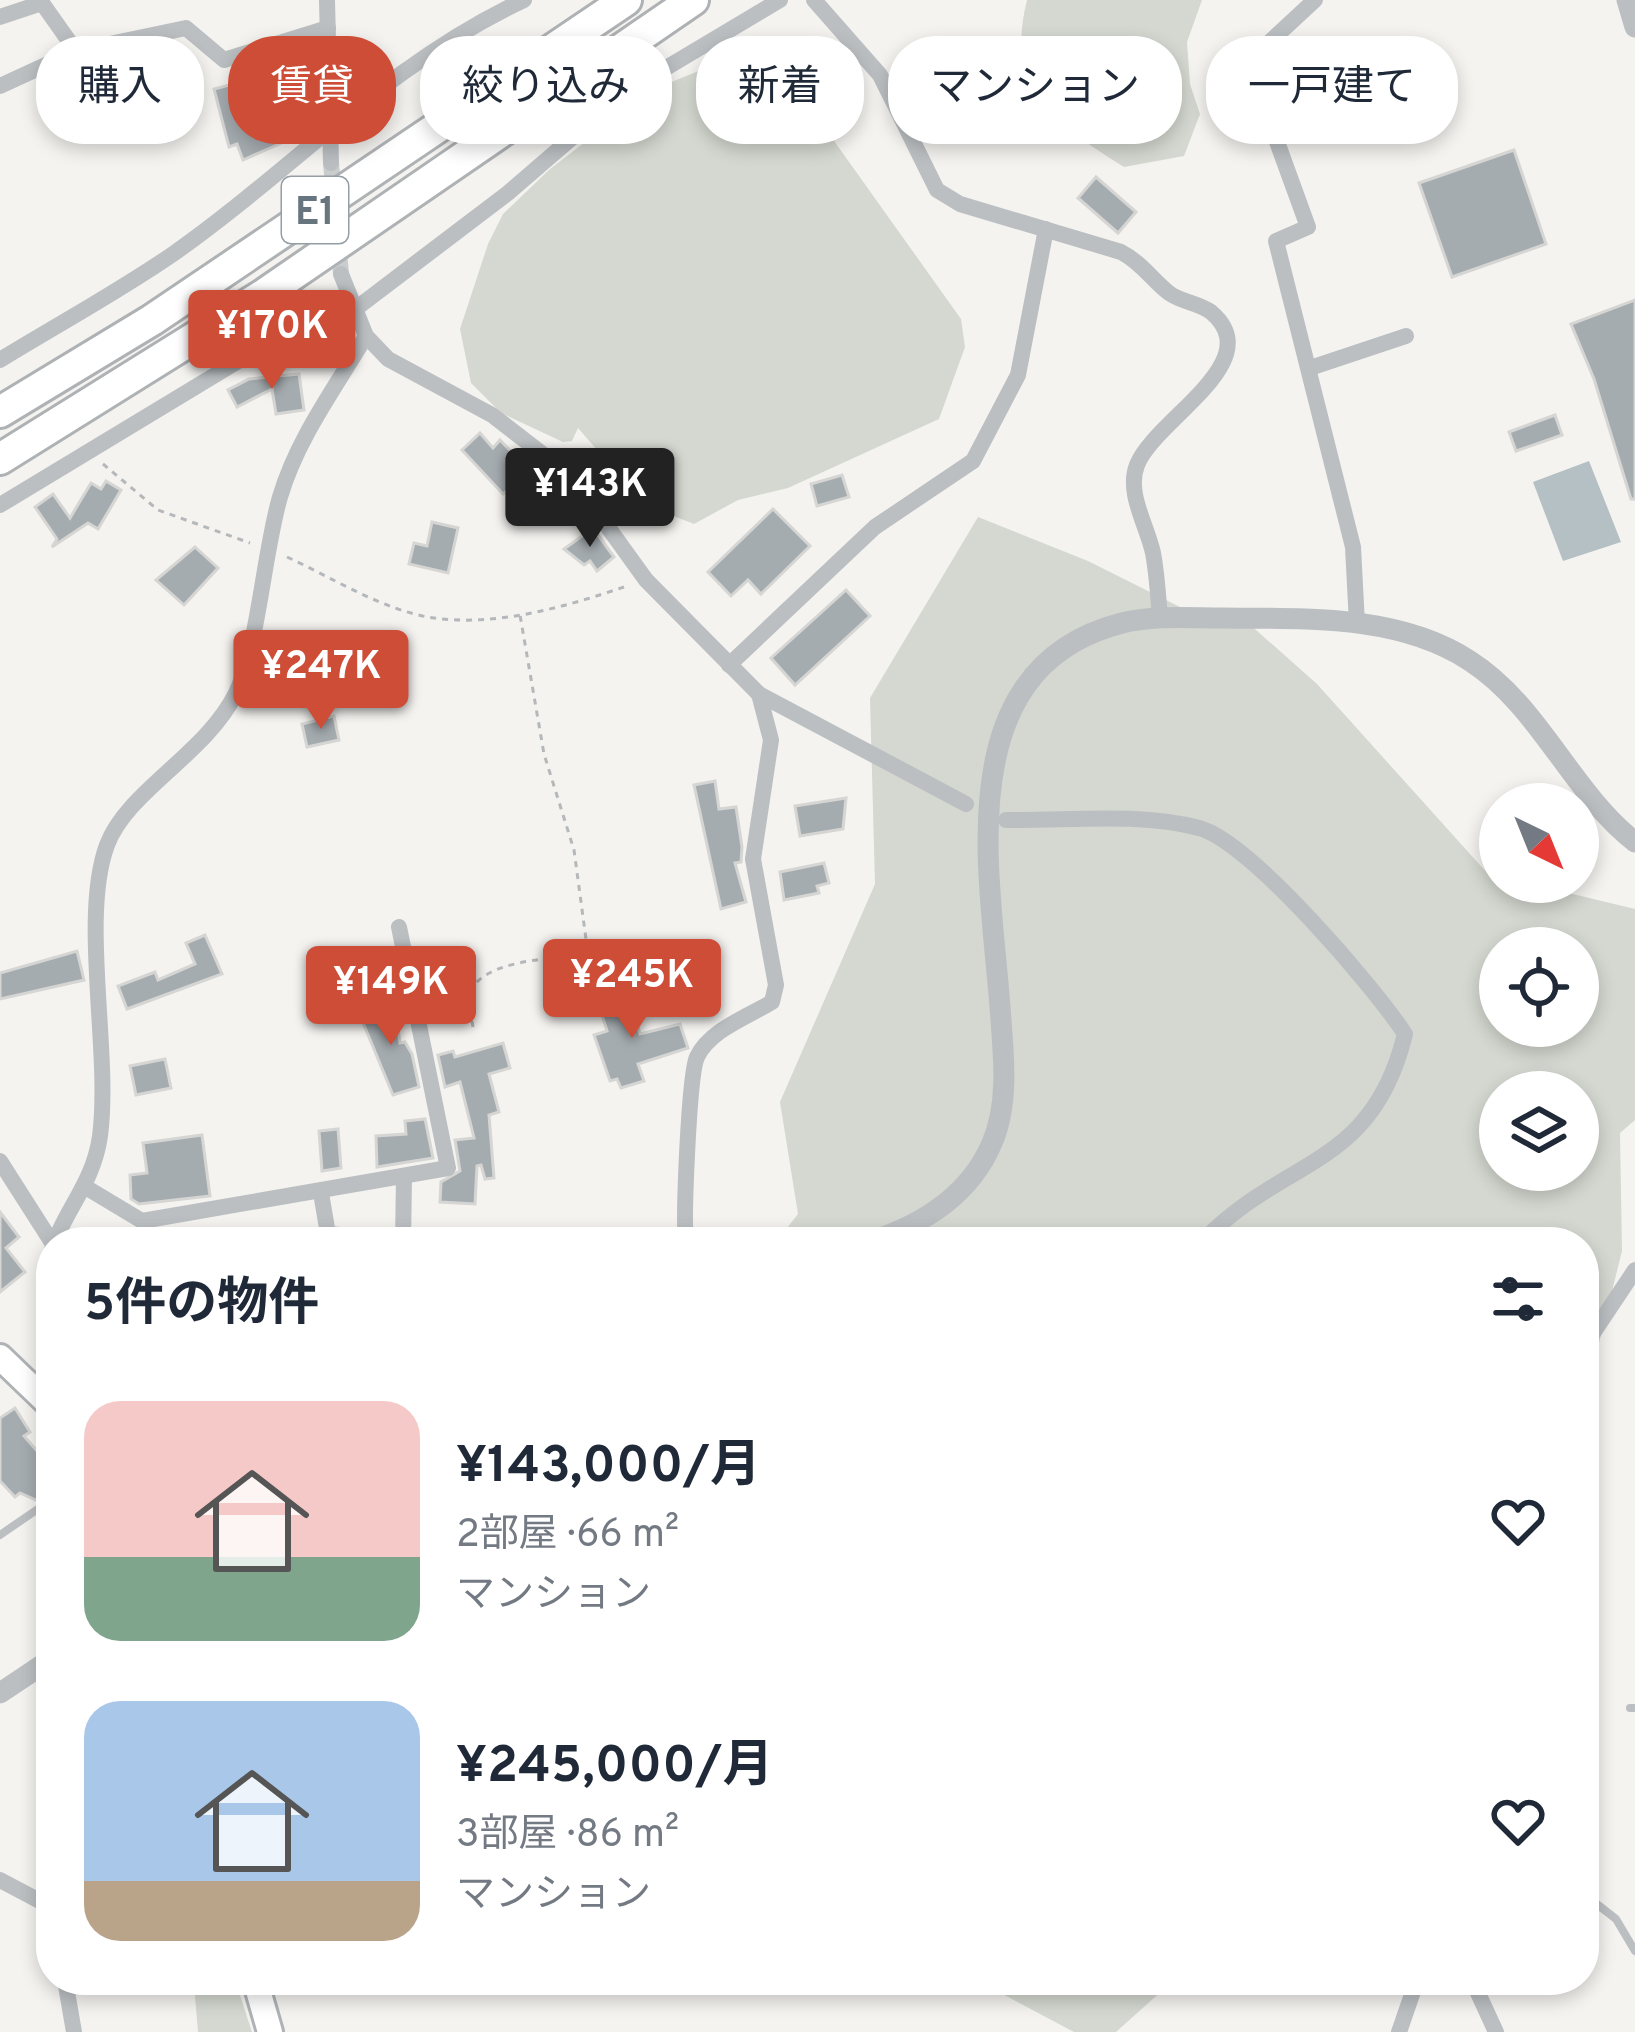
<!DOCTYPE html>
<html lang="ja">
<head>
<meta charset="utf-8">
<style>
  :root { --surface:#fff; --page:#f6f6f7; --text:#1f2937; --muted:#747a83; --accent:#cd4d37 }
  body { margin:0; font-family:Overpass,"Noto Sans JP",sans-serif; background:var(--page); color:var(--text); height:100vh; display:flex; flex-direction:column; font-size:45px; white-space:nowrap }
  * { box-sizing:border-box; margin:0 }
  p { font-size:39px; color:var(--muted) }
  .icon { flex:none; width:66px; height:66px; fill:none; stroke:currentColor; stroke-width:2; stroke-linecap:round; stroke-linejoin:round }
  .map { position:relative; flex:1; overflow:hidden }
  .sheet { position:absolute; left:36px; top:1227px; width:1563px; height:768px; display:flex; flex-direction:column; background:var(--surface); border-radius:48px; box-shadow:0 6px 18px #0003 }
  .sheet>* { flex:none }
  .top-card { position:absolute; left:36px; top:36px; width:1563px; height:108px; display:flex; gap:24px }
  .needle { width:78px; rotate:137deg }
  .buttons { position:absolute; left:1479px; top:783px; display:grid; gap:24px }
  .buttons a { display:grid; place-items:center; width:120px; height:120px; border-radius:50%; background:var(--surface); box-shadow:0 6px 18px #0003; font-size:60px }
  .price { position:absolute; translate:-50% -102px; padding:0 27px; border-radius:12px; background:var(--accent); color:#fff; font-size:39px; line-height:78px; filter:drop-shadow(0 3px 6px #0008) }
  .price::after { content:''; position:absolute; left:50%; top:72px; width:36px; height:27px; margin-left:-18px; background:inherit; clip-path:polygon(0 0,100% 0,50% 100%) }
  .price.current { background:#222; color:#fff }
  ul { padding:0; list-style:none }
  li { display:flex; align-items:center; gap:36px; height:300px; padding:0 48px }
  li span { display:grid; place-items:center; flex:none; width:336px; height:240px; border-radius:36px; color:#555 }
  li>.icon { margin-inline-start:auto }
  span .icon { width:144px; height:144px; fill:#fffc; stroke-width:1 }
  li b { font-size:51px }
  h2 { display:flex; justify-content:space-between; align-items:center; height:144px; padding:0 48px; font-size:51px }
  .tag { padding:0 42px; border-radius:48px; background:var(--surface); box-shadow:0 6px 18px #0003; font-size:42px; line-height:108px }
  .tag.current { background:var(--accent); color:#fff }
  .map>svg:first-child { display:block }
</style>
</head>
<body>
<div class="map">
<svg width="1635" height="2032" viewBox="0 0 1635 2032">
  <rect width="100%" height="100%" fill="#f4f3f0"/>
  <g fill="#d4d8d0" fill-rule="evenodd">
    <path d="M1027,0H1202L1187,42L1190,84L1200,114L1184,156L1124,167C1055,123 1004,91 1027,0Z"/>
    <polygon points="706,68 756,68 792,84 784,97 793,95 798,107 817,117 961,319 965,347 939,419 788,488 738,500 694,524 645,505 578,428 572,441 563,442 501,413 471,383 460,329 488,244 503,214 550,169 654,89"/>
    <path d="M978,517L1088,561L1198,616L1247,622L1317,684L1488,874L1500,876V882H1523L1635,909V1120L1620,1133L1622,1251L1584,1403V1242H776L798,1214L780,1102L875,884L870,698ZM1500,948H1578V1026H1500ZM1500,1092H1578V1170H1500Z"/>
    <polygon points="235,1980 252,2032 198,2032 194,1984"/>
    <polygon points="976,1980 1174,1980 1116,2032 1074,2032"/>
  </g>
  <polygon fill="#b4c0c3" points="1589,461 1621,542 1563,561 1533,482"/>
  <g fill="#a5acb0" stroke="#d5d5d3" stroke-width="3">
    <polygon points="309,60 316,80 312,89 317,120 284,134 286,141 243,160 237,144 229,147 214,89 256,78 253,68 274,61 278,71"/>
    <polygon points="1514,150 1546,244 1452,277 1419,183"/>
    <polygon points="1096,177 1136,212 1118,233 1078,198"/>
    <polygon points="1635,300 1635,499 1631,499 1594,379 1571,324"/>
    <polygon points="299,374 304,410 276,414 272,389 237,407 228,390 249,379"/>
    <polygon points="1555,415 1562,435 1516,451 1509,432"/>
    <polygon points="480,433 493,448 500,440 529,470 503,494 462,450"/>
    <polygon points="842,475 849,497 817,506 811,484"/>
    <polygon points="106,481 121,490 98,529 88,523 52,547 57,539 35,507 53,494 70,518 91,483 101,489"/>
    <polygon points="773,509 810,546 761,594 748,580 731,596 708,572"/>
    <polygon points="432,522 458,528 448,573 409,564 414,543 427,546"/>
    <polygon points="593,528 614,557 597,571 590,561 584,565 564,549"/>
    <polygon points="195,547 218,568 184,605 156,580"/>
    <polygon points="846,590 870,616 795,685 771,658"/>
    <polygon points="334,716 339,740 307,747 302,724"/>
    <polygon points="715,781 719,809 736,807 742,847 741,862 735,863 746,902 721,909 694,785"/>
    <polygon points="846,798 843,829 800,836 795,806"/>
    <polygon points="824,863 829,883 817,886 819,893 784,900 780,872"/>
    <polygon points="205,935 222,974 127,1009 118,986 155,972 158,980 195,964 186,943"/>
    <polygon points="77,951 84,980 0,999 0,973"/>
    <polygon points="628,992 640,1034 680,1024 688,1048 638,1064 644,1081 621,1088 617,1079 610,1081 594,1035 607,1031 598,1001"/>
    <polygon points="394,1002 400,1043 405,1042 412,1054 419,1087 393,1095 359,1013"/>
    <polygon points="503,1043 510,1068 489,1074 499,1112 489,1115 494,1178 485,1179 481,1165 477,1166 475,1204 440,1202 441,1182 460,1171 455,1140 474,1138 460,1082 445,1087 438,1055 453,1051 455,1057"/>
    <polygon points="165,1059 171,1088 136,1095 130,1066"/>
    <polygon points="425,1119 433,1158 377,1167 376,1136 406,1134 405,1121"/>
    <polygon points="338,1129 341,1168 322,1171 319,1131"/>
    <polygon points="202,1135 210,1196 139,1204 131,1199 130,1175 147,1173 143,1143"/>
    <polygon points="0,1212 19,1237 6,1248 25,1272 0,1292"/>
    <polygon points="15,1408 30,1432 24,1436 51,1467 51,1490 36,1500 20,1493 15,1497 0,1481 0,1418"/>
  </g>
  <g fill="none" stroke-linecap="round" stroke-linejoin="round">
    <polyline stroke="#c9cdce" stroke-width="16" stroke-dasharray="16 8" stroke-linecap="butt" points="331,163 341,274"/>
    <g stroke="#afb3b6" stroke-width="30">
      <g id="primary">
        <polyline points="0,1357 51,1406"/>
        <polyline points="255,1980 270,2032"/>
      </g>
    </g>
    <g stroke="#afb2b5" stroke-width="36">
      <g id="motorway">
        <polyline points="0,412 152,320 626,0"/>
        <polyline points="0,459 263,295 693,0"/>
      </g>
    </g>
    <g stroke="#b5b8ba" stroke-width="3" stroke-dasharray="6 6" stroke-linecap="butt">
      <polyline points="103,464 158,510 250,543"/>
      <path d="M287,557C333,578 384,611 434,618C498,627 568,606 627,586"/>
      <path d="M473,1027C472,1019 467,1007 468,999C475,958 557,959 588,954L574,850L544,754L520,615"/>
    </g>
    <g stroke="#bbbfc2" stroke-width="8">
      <polyline points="0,1535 51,1500"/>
      <polyline points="1630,1708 1635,1708"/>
      <polyline points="1584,1894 1616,1919 1635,1951"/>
    </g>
    <g stroke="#bbbfc2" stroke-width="16">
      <polyline points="327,0 331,163"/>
      <path d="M814,0L880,75L937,190L960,204L1121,252C1142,263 1152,280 1169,293C1181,302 1199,303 1211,312C1270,362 1155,419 1137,465C1126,493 1147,525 1153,553C1157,574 1158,596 1160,617"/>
      <polyline points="1315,0 1248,62 1308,227 1276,241 1353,547 1357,624"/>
      <polyline points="0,17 42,3 76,51"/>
      <polyline points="0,86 76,51 186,28 224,60 328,28"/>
      <polyline points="341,274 366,336 388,359 492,415 571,476 646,580 759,694 966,804"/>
      <path d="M0,360C57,325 118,292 173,254C294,169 387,64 524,0"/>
      <polyline points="1310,368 1406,336"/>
      <polyline points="0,505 240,360 354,310 508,193 624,93 780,0"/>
      <polyline points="729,665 875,527 973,461 1018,375 1046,229"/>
      <path d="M1006,820C1069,821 1138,812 1199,828C1250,841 1375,988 1405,1034C1372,1170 1282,1157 1202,1242"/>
      <polyline points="0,1161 51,1241"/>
      <polyline points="87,1188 142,1221 448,1168 399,927"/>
      <polyline points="321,1193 328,1234 353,1236 353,1242"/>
      <polyline points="403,1242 404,1178"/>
      <path d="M686,1242C683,1218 689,1075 697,1057C710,1030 747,1017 772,1002L776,985L753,859L771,740L759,694"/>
      <path d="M51,1296C36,1232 91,1202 100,1136C111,1052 80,918 107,845C127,791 206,754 236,693C258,647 264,551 280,497C297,439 335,388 366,336"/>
      <polyline points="35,1387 51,1363"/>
      <polyline points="1584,1403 1589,1339 1635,1270"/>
      <polyline points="0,1880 51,1907"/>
      <polyline points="65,1980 74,2032"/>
      <polyline points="1472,1980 1496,2032"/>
      <polyline points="1399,2032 1417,1980"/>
    </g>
    <g stroke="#bbbfc2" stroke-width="21">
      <polyline points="1627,0 1635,27"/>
      <path d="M869,1242C922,1225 970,1195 992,1143C1010,1102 1003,1050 1000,1007C990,873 947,668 1122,623C1155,615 1189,618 1222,618C1304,619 1399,614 1470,661C1540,706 1571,792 1635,842"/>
      <polyline points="0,1693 51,1659"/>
    </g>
    <use href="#primary" stroke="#fff" stroke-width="24"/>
    <use href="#motorway" stroke="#fff" stroke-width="30"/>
  </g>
  <g text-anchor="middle" stroke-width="12" stroke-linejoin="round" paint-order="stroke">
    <rect fill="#fff" stroke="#949ea5" stroke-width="3" x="282" y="177" width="66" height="66" rx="9"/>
    <g font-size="39" font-weight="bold" fill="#66757e">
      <text x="315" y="224">E1</text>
    </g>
  </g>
</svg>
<div class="buttons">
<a><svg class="needle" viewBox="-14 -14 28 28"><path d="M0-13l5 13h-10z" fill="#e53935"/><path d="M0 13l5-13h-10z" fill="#747a83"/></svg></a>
<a><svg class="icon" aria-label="locate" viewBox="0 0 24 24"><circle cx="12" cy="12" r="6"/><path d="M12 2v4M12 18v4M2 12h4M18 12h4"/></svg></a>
<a><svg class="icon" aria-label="layers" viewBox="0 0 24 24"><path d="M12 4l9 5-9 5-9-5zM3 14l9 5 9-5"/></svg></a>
</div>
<b class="price" style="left:272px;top:392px">¥170K</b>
<b class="price current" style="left:590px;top:550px">¥143K</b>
<b class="price" style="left:321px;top:732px">¥247K</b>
<b class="price" style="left:632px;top:1041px">¥245K</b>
<b class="price" style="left:391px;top:1048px">¥149K</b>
<div class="top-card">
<a class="tag">購入</a>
<a class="tag current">賃貸</a>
<a class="tag">絞り込み</a>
<a class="tag">新着</a>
<a class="tag">マンション</a>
<a class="tag">一戸建て</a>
</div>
<section class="sheet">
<h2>5件の物件<svg class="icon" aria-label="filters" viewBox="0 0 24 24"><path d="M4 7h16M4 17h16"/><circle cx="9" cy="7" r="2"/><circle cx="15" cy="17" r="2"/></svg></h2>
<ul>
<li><span style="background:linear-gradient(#f6c9c9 65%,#7fa58c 0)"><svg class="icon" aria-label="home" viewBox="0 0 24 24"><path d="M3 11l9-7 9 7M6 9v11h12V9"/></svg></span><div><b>¥143,000/月</b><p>2部屋 · 66 m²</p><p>マンション</p></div><svg class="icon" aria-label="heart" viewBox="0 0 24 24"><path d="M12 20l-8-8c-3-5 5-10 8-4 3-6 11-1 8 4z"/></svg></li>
<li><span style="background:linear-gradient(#a9c7e8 75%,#b9a48a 0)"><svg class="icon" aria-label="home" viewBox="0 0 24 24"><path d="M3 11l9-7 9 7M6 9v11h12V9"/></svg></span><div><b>¥245,000/月</b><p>3部屋 · 86 m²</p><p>マンション</p></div><svg class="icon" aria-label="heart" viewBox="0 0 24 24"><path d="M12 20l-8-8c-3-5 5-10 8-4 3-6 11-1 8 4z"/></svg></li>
</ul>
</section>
</div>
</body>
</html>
